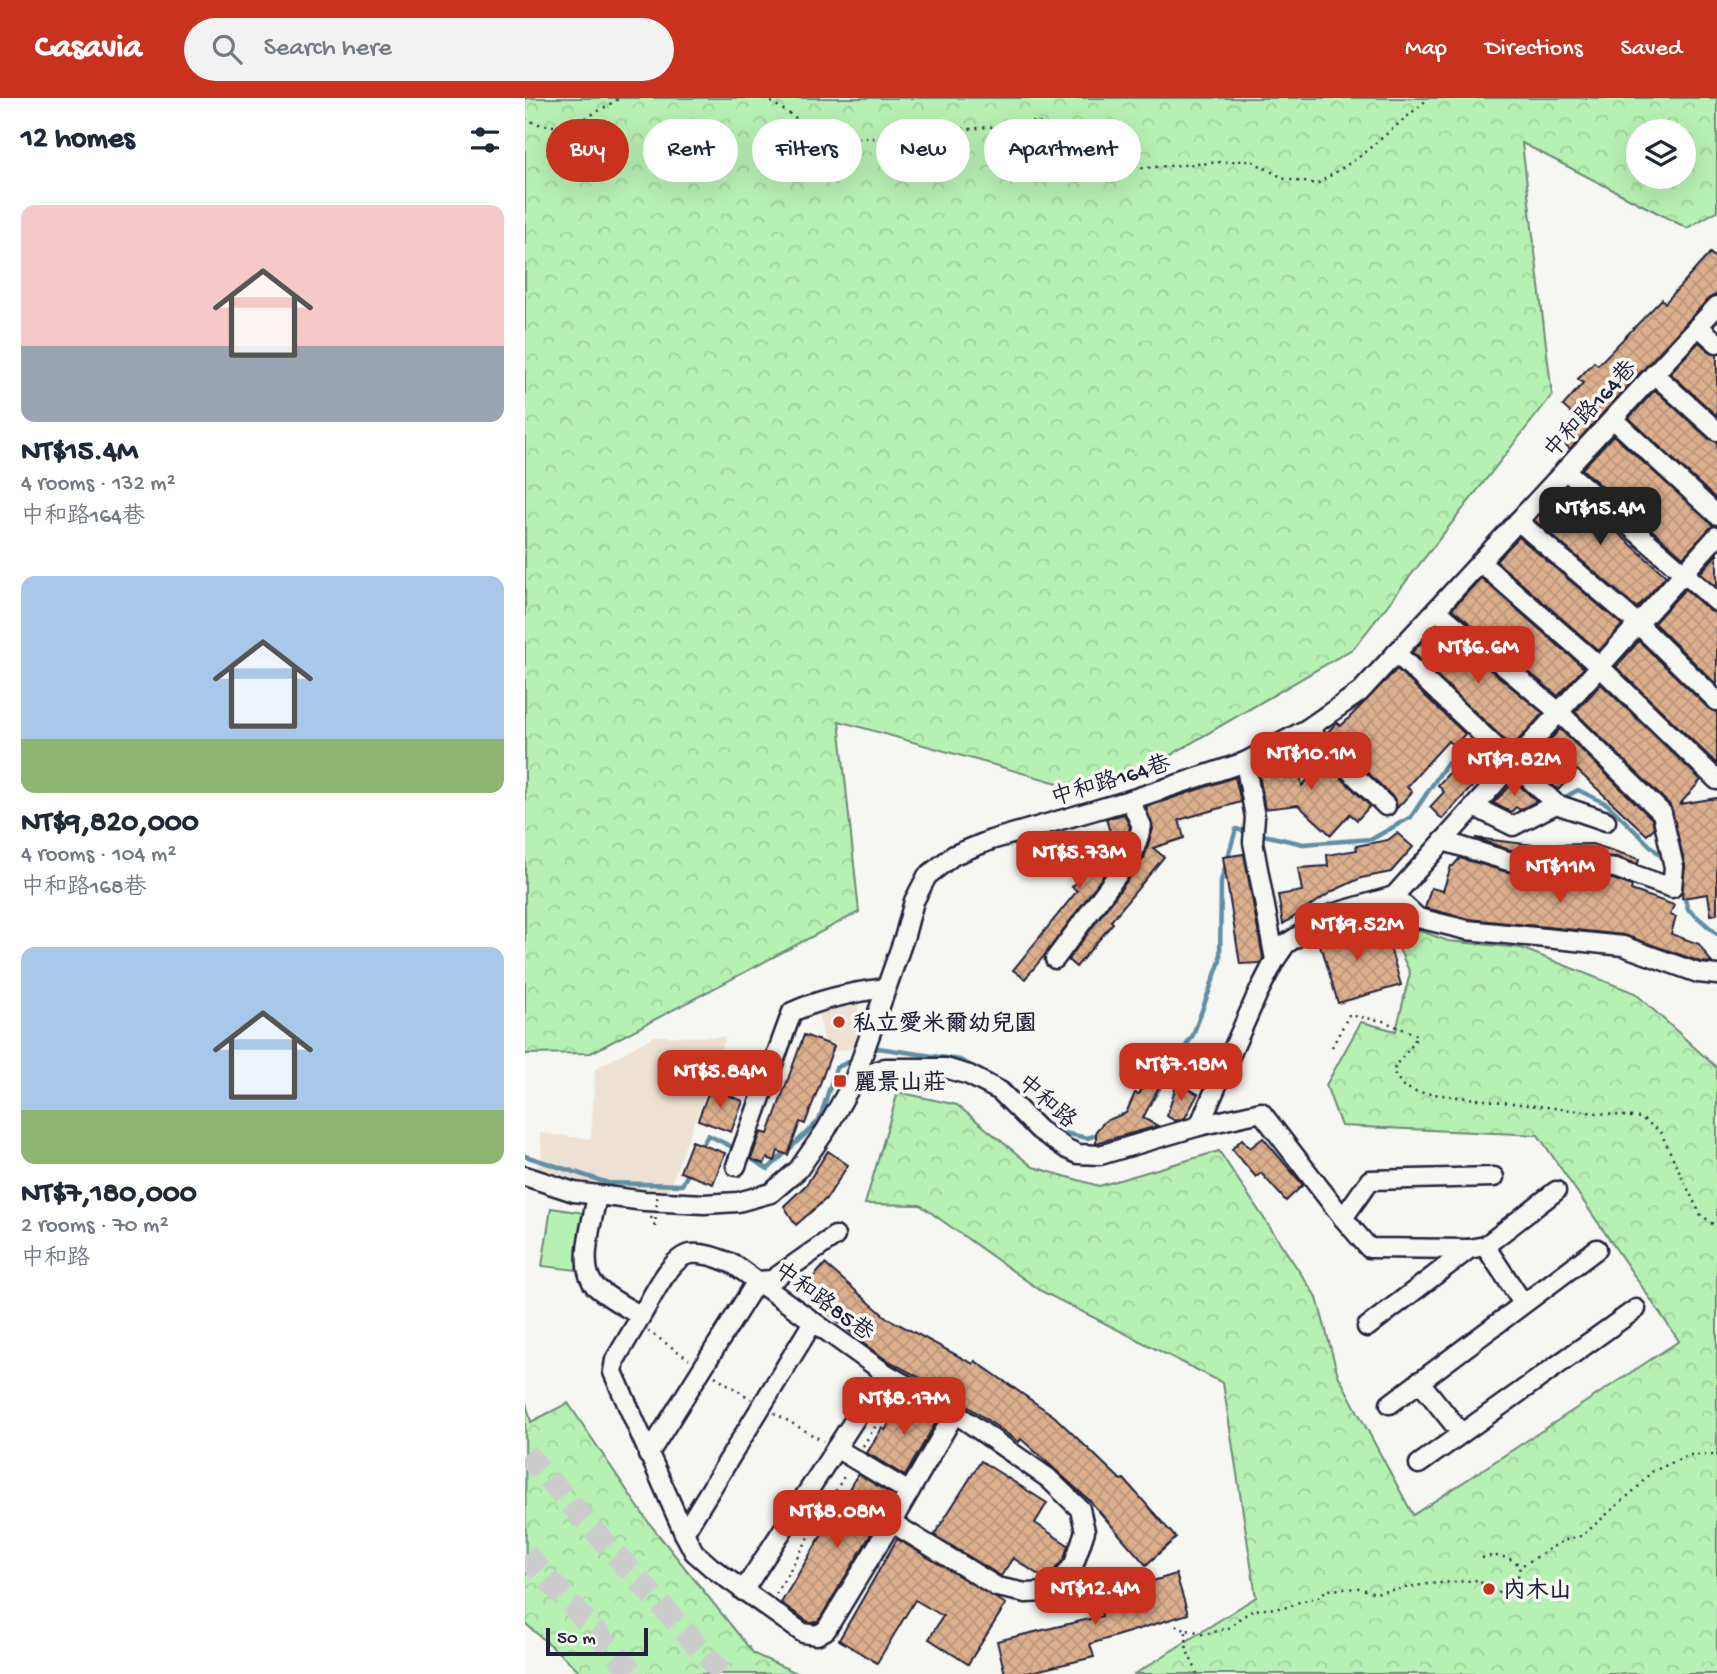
<!DOCTYPE html>
<html lang="en">
<head>
<meta charset="utf-8">
<style>
  :root { --surface:#fff; --page:#f2f2f3; --text:#1f2937; --muted:#747a83; --accent:#c8321e }
  body { margin:0; font-family:"Gochi Hand","LXGW WenKai TC",sans-serif; background:var(--page); color:var(--text); height:100vh; display:flex; flex-direction:column; font-size:26px; white-space:nowrap }
  * { box-sizing:border-box; margin:0 }
  p { font-size:23px; color:var(--muted) }
  .icon { flex:none; width:38px; height:38px; fill:none; stroke:currentColor; stroke-width:2; stroke-linecap:round; stroke-linejoin:round }
  .map { position:relative; flex:1; overflow:hidden }
  .side { display:flex; flex-direction:column; background:var(--surface); width:525px }
  .side>* { flex:none }
  .hud { position:absolute; left:21px; top:21px; width:665px; height:63px; display:flex; gap:14px }
  .controls { position:absolute; left:1101px; top:21px; display:grid; gap:14px }
  .controls a { display:grid; place-items:center; width:70px; height:70px; border-radius:50%; background:var(--surface); box-shadow:0 7px 28px #0002; font-size:35px }
  .scale { position:absolute; left:21px; bottom:18px; width:102px; box-sizing:border-box; padding-left:7px; border:4px solid #22223b; border-top:0; font-size:19px; line-height:24px; white-space:nowrap; color:#22223b; -webkit-text-stroke:5px #f6f6f2; paint-order:stroke }
  .price { position:absolute; translate:-50% -60px; padding:0 16px; border-radius:14px; background:var(--accent); color:#fff; font-size:23px; line-height:46px; filter:drop-shadow(0 2px 4px #0008) }
  .price::after { content:''; position:absolute; left:50%; top:42px; width:21px; height:16px; margin-left:-10px; background:inherit; clip-path:polygon(0 0,100% 0,50% 100%) }
  .price.on { background:#222; color:#fff }
  ul { padding:0; list-style:none }
  li { display:grid; align-content:center; gap:14px; height:371px; padding:0 21px }
  li span { display:grid; place-items:center; height:217px; border-radius:14px; color:#555 }
  li>.icon { margin-inline-start:auto }
  span .icon { width:126px; height:126px; fill:#fffc; stroke-width:1 }
  li b { font-size:30px }
  h2 { display:flex; justify-content:space-between; align-items:center; height:84px; padding:0 21px; font-size:30px }
  .tag { padding:0 24px; border-radius:32px; background:var(--surface); box-shadow:0 7px 28px #0002; font-size:24px; line-height:63px }
  .tag.on { background:var(--accent); color:#fff }
  header { display:flex; align-items:center; gap:42px; box-sizing:border-box; height:98px; padding:0 35px; background:var(--accent); color:#fff }
  header strong { font-size:33px }
  nav { display:flex; gap:38px; margin-inline-start:auto; font-size:24px }
  .search { width:490px; height:63px; background:var(--page); display:flex; align-items:center; gap:18px; box-sizing:border-box; padding:0 24px; border-radius:38px; color:var(--muted); font-size:26px }
  main { display:flex; flex:1; min-height:0 }
  .map>svg:first-child { display:block }
</style>
</head>
<body>
<header>
<strong>Casavia</strong>
<div class="search"><svg class="icon" aria-label="search" viewBox="0 0 24 24"><circle cx="10" cy="10" r="6"/><path d="M15 15l6 6"/></svg>Search here</div>
<nav><a>Map</a><a>Directions</a><a>Saved</a></nav>
</header>
<main>
<section class="side">
<h2>12 homes<svg class="icon" aria-label="filters" viewBox="0 0 24 24"><path d="M4 7h16M4 17h16"/><circle cx="9" cy="7" r="2"/><circle cx="15" cy="17" r="2"/></svg></h2>
<ul>
<li><span style="background:linear-gradient(#f6c9c9 65%,#9aa5b1 0)"><svg class="icon" aria-label="home" viewBox="0 0 24 24"><path d="M3 11l9-7 9 7M6 9v11h12V9"/></svg></span><div><b>NT$15.4M</b><p>4 rooms · 132 m²</p><p>中和路164巷</p></div></li>
<li><span style="background:linear-gradient(#a9c7e8 75%,#8fb573 0)"><svg class="icon" aria-label="home" viewBox="0 0 24 24"><path d="M3 11l9-7 9 7M6 9v11h12V9"/></svg></span><div><b>NT$9,820,000</b><p>4 rooms · 104 m²</p><p>中和路168巷</p></div></li>
<li><span style="background:linear-gradient(#a9c7e8 75%,#8fb573 0)"><svg class="icon" aria-label="home" viewBox="0 0 24 24"><path d="M3 11l9-7 9 7M6 9v11h12V9"/></svg></span><div><b>NT$7,180,000</b><p>2 rooms · 70 m²</p><p>中和路</p></div></li>
</ul>
</section>
<div class="map">
<svg width="1192" height="1576" viewBox="0 0 1192 1576">
  <defs>
    <pattern id="forest-crowns" width="20" height="18" patternUnits="userSpaceOnUse" patternTransform="scale(1.75)"><rect width="20" height="18" fill="#b7f0b3"/><path d="M2 6a3 3 0 1 1 6 0M12 15a3 3 0 1 1 6 0" fill="none" stroke="#9dce9b"/></pattern>
    <pattern id="building-cross-hatch" width="8" height="8" patternUnits="userSpaceOnUse" patternTransform="scale(1.75)"><rect width="8" height="8" fill="#dcaf8d"/><path d="M0 0l8 8M0 8l8-8" fill="none" stroke="#bc967b"/></pattern>
  </defs>
  <rect width="100%" height="100%" fill="#f6f6f2"/>
  <filter id="ink" filterUnits="userSpaceOnUse"><feTurbulence type="fractalNoise" baseFrequency=".0143" numOctaves="2"/><feDisplacementMap in="SourceGraphic" scale="14" xChannelSelector="R" yChannelSelector="G"/><feConvolveMatrix kernelMatrix="1 2 1 2 8 2 1 2 1" color-interpolation-filters="sRGB"/></filter>
  <g filter="url(#ink)">
    <g fill="#eee1d4">
      <polygon points="322,895 334,907 330,950 309,954 299,942 291,903"/>
      <polygon points="129,938 201,939 143,1094 134,1092 133,1097 51,1087 11,1072 17,1057 15,1035 66,1041 70,971"/>
    </g>
    <g fill="url(#forest-crowns)" stroke="#6c8977" stroke-width="2" fill-rule="evenodd">
      <path d="M0,0H1192V113L1162,130L997,45L1027,297L829,550L603,682L543,688L314,623L334,814L66,955L0,956ZM1113,33H1158V79H1113Z"/>
      <polygon points="860,820 923,843 996,850 1110,895 1192,970 1192,1576 610,1576 731,1499 698,1285 516,1193 395,1107 340,1106 373,994 432,1007 508,1069 574,1088 694,1053 792,1200 813,1277 888,1417 1154,1243 1013,1037 816,1028 801,987 836,924 871,933 885,875"/>
      <polygon points="0,1301 6,1324 43,1305 124,1425 229,1556 274,1576 58,1576 1,1526"/>
    </g>
    <polygon fill="#b7f0b3" stroke="#6c8977" stroke-width="2" points="26,1110 59,1115 51,1172 17,1168"/>
    <g fill="none" stroke-linecap="round" stroke-linejoin="round">
      <g stroke="#618fa5" stroke-width="4.5">
        <polyline points="1035,702 1053,692 1082,706 1139,761"/>
        <polyline points="734,736 778,746 847,741 886,719 922,665 963,668 963,675"/>
        <polyline points="1155,785 1163,811 1192,836"/>
        <polyline points="343,955 353,950 435,962 483,987 508,1014"/>
        <polyline points="628,1000 668,937 695,863 696,783 711,731 726,735"/>
        <polyline points="526,1032 562,1040 575,1036"/>
        <polyline points="175,1052 183,1037 213,1052"/>
        <polyline points="220,1057 243,1071 294,1023 311,970 329,961"/>
        <polyline points="0,1058 83,1085 157,1087 165,1072"/>
      </g>
    </g>
    <g fill="url(#building-cross-hatch)" stroke="#22223b" stroke-width="2">
      <polygon points="1185,155 1192,161 1192,197 1184,200 1045,351 1040,346 1041,329 1050,319 1038,308 1058,285 1053,281 1069,264 1073,267 1137,201 1140,205"/>
      <polygon points="1174,244 1185,254 1192,256 1192,318 1145,275"/>
      <polygon points="1130,292 1184,341 1192,344 1192,402 1104,320"/>
      <polygon points="1088,337 1188,427 1158,459 1057,371"/>
      <polygon points="1041,388 1141,478 1112,510 1009,422"/>
      <polygon points="994,439 1097,527 1074,553 971,463"/>
      <polygon points="1192,456 1192,489 1175,475"/>
      <polygon points="956,480 1059,570 1033,598 927,511"/>
      <polygon points="1160,491 1185,513 1192,515 1192,587 1129,525"/>
      <polygon points="912,528 1018,615 987,649 887,554"/>
      <polygon points="1114,543 1184,611 1192,614 1192,666 1091,569"/>
      <polygon points="872,571 940,636 929,648 923,643 902,666 882,689 887,694 872,710 869,700 802,635 812,624 816,628"/>
      <polygon points="1076,586 1176,682 1155,706 1192,700 1192,816 1186,817 1183,796 1157,800 1160,767 1145,707 1050,614"/>
      <polygon points="1035,631 1127,721 1129,730 1122,737 1052,672 1033,692 1004,665"/>
      <polygon points="772,654 777,688 799,663 845,708 832,722 825,716 806,737 773,707 740,711 733,670"/>
      <polygon points="938,660 957,678 917,721 905,709 919,694 913,687"/>
      <polygon points="710,679 716,704 654,722 659,740 628,750 639,759 586,823 588,825 551,869 543,862 619,760 628,731 621,709"/>
      <polygon points="990,683 1011,703 995,712 991,709 986,714 968,705"/>
      <polygon points="599,716 605,729 598,751 519,858 500,881 488,872 552,793 547,789 562,772 557,767 585,734 581,721"/>
      <polygon points="872,735 888,749 866,774 836,780 808,793 758,826 753,797 777,793 773,770 803,768 802,757 832,752 831,748 863,742"/>
      <polygon points="950,740 1009,747 1067,746 1114,761 1113,766 1091,759 985,752"/>
      <polygon points="719,756 738,860 736,865 715,866 698,759"/>
      <polygon points="935,760 982,774 1088,781 1107,788 1106,792 1149,807 1145,817 1151,819 1146,836 1174,846 1187,865 1176,864 1099,837 944,821 900,810 906,790 918,793 926,768 928,768"/>
      <polygon points="831,821 826,826 833,847 862,839 876,887 813,905 798,854 790,841 812,826"/>
      <polygon points="279,937 309,948 280,1026 275,1024 263,1057 253,1053 250,1063 242,1060 239,1066 226,1061 236,1034 243,1036"/>
      <polygon points="627,973 639,979 618,1020 633,1028 571,1045 571,1033 580,1023 601,1015 610,995 614,996"/>
      <polygon points="652,985 673,996 660,1020 650,1023 642,1018"/>
      <polygon points="185,990 218,1003 206,1034 173,1022"/>
      <polygon points="738,1040 778,1087 761,1103 736,1075 731,1079 707,1051 717,1041 725,1050"/>
      <polygon points="167,1043 200,1055 188,1086 155,1074"/>
      <polygon points="303,1053 323,1067 302,1100 271,1127 259,1108 281,1087"/>
      <polygon points="300,1166 362,1220 448,1266 450,1263 529,1318 596,1382 599,1381 651,1440 621,1467 564,1402 496,1341 494,1344 425,1296 360,1261 339,1246 277,1192"/>
      <polygon points="380,1300 414,1319 380,1378 342,1355 357,1330 360,1332"/>
      <polygon points="456,1363 522,1405 510,1425 543,1447 539,1461 521,1482 488,1460 476,1478 409,1437"/>
      <polygon points="333,1376 369,1398 293,1524 285,1525 256,1505"/>
      <polygon points="372,1441 481,1506 443,1566 404,1541 418,1518 390,1502 352,1565 314,1542"/>
      <polygon points="651,1476 663,1516 565,1546 569,1559 498,1576 480,1576 472,1543 577,1518 572,1500"/>
    </g>
    <g fill="none" stroke-linecap="round" stroke-linejoin="round">
      <g stroke="#cccccd" stroke-width="23" stroke-dasharray="23 11" stroke-linecap="butt">
        <polyline points="0,1355 198,1576"/>
        <polyline points="0,1456 109,1576"/>
      </g>
      <g stroke="#22223b" stroke-width="23">
        <g id="minor">
          <polyline points="1173,228 1192,245"/>
          <polyline points="1129,276 1192,333"/>
          <polyline points="1088,321 1192,417"/>
          <polyline points="1040,372 1192,504"/>
          <polyline points="993,423 1113,526 1192,603"/>
          <polyline points="955,464 1075,569 1192,682"/>
          <polyline points="911,512 1035,615 1137,715 1149,769 1147,790 1090,770 983,763 918,743"/>
          <polyline points="871,555 1031,706 1081,723"/>
          <polyline points="782,631 861,708"/>
          <polyline points="950,709 988,728 1031,706"/>
          <polyline points="869,798 1192,438"/>
          <polyline points="869,798 893,820 942,832 1098,848 1173,875 1192,877"/>
          <polyline points="530,861 608,756 617,728 605,702"/>
          <polyline points="750,862 728,744 730,719 720,664 782,631 835,594 1192,208"/>
          <polyline points="329,982 380,837 389,803 402,778 429,757 466,742 605,702 720,664"/>
          <polyline points="674,1028 736,1014 818,1120 844,1150 944,1151"/>
          <path d="M211,1068L267,914C298,900 328,894 361,890"/>
          <polyline points="0,1078 49,1094 120,1103 179,1106 213,1104 246,1095 273,1072 301,1032 329,982 360,970 420,970 444,977 475,993 514,1032 542,1051 553,1056 575,1057 674,1028 732,897 750,862 761,846 807,816 869,798"/>
          <path d="M72,1098C68,1122 52,1169 70,1188C83,1200 101,1209 116,1218C126,1202 145,1159 165,1156C180,1154 195,1161 208,1166L360,1275L430,1315L523,1380L555,1411L560,1433L549,1466L532,1488L523,1494L501,1495L472,1489L374,1429L365,1427L301,1532L292,1537L278,1535L186,1469L169,1454L159,1435L88,1274L90,1262L116,1218"/>
          <polyline points="818,1120 845,1082 969,1079"/>
          <polyline points="960,1148 998,1205"/>
          <polyline points="842,1229 944,1151 960,1148 1031,1093"/>
          <polyline points="894,1283 936,1335"/>
          <polyline points="865,1306 1072,1151"/>
          <polyline points="311,1350 384,1394"/>
          <polyline points="123,1357 232,1183 247,1182 310,1138"/>
          <polyline points="894,1366 1111,1211"/>
          <polyline points="365,1427 430,1315"/>
          <polyline points="159,1435 288,1224"/>
          <polyline points="218,1493 360,1275"/>
        </g>
      </g>
      <g stroke="#22223b" stroke-width="2.5" stroke-dasharray="2 5" stroke-linecap="butt">
        <polyline points="240,0 302,40 349,40 397,31 445,31 511,24 617,70 725,62 760,81 792,86 833,60 904,0"/>
        <path d="M0,21C40,39 62,19 95,0"/>
        <path d="M807,949L824,917L858,923L892,937C886,954 873,959 868,974L878,988L891,994L1116,1020L1135,1033L1175,1116L1192,1129"/>
        <polyline points="126,1119 130,1129"/>
        <polyline points="123,1233 164,1261"/>
        <polyline points="190,1278 226,1301"/>
        <polyline points="249,1315 298,1343"/>
        <polyline points="338,1348 370,1297"/>
        <path d="M957,1460C970,1456 985,1458 995,1468"/>
        <polyline points="251,1496 321,1375"/>
        <polyline points="651,1528 660,1532"/>
        <path d="M672,1576C670,1567 664,1560 662,1551C660,1545 663,1540 660,1532L669,1533L679,1537L706,1529L714,1521L728,1512L765,1509L771,1505L793,1499L802,1492L834,1490L850,1495L902,1486L954,1482L963,1492L977,1495L992,1483L995,1468C1016,1459 1034,1440 1057,1438L1113,1389L1126,1374L1164,1357H1192"/>
      </g>
      <use href="#minor" stroke="#f6f6f2" stroke-width="18"/>
      <polyline stroke="#22223b" stroke-width="2.5" stroke-dasharray="2 5" stroke-linecap="butt" points="130,1129 133,1092"/>
    </g>
  </g>
  <g fill="#c8321e" stroke="#f6f6f2" stroke-width="2.5">
    <circle cx="314" cy="924" r="7"/>
    <rect x="308" y="976" width="14" height="14" rx="3.5"/>
    <circle cx="964" cy="1491" r="7"/>
  </g>
  <g text-anchor="middle" stroke-width="7" stroke-linejoin="round" paint-order="stroke">
    <g font-size="23" fill="#22223b" stroke="#f6f6f2">
      <text transform="translate(1064 310) rotate(-47)" y="8">中和路164巷</text>
      <text transform="translate(585 681) rotate(-17)" y="8">中和路164巷</text>
      <text transform="translate(523 1002) rotate(41)" y="8">中和路</text>
      <text transform="translate(300 1202) rotate(36)" y="8">中和路85巷</text>
    </g>
    <g font-size="23" font-weight="bold" fill="#22223b" stroke="#f6f6f2" text-anchor="start">
      <text x="328" y="932">私立愛米爾幼兒園</text>
      <text x="329" y="991">麗景山莊</text>
      <text x="978" y="1499">內木山</text>
    </g>
  </g>
</svg>
<div class="controls">
<a><svg class="icon" aria-label="layers" viewBox="0 0 24 24"><path d="M12 4l9 5-9 5-9-5zM3 14l9 5 9-5"/></svg></a>
</div>
<div class="scale">50 m</div>
<b class="price on" style="left:1075px;top:449px">NT$15.4M</b>
<b class="price" style="left:953px;top:588px">NT$6.6M</b>
<b class="price" style="left:786px;top:694px">NT$10.1M</b>
<b class="price" style="left:989px;top:700px">NT$9.82M</b>
<b class="price" style="left:554px;top:793px">NT$5.73M</b>
<b class="price" style="left:1035px;top:807px">NT$11M</b>
<b class="price" style="left:832px;top:865px">NT$9.52M</b>
<b class="price" style="left:656px;top:1005px">NT$7.18M</b>
<b class="price" style="left:195px;top:1012px">NT$5.84M</b>
<b class="price" style="left:379px;top:1339px">NT$8.17M</b>
<b class="price" style="left:312px;top:1452px">NT$8.08M</b>
<b class="price" style="left:570px;top:1529px">NT$12.4M</b>
<div class="hud">
<a class="tag on">Buy</a>
<a class="tag">Rent</a>
<a class="tag">Filters</a>
<a class="tag">New</a>
<a class="tag">Apartment</a>
</div>
</div>
</main>
</body>
</html>
